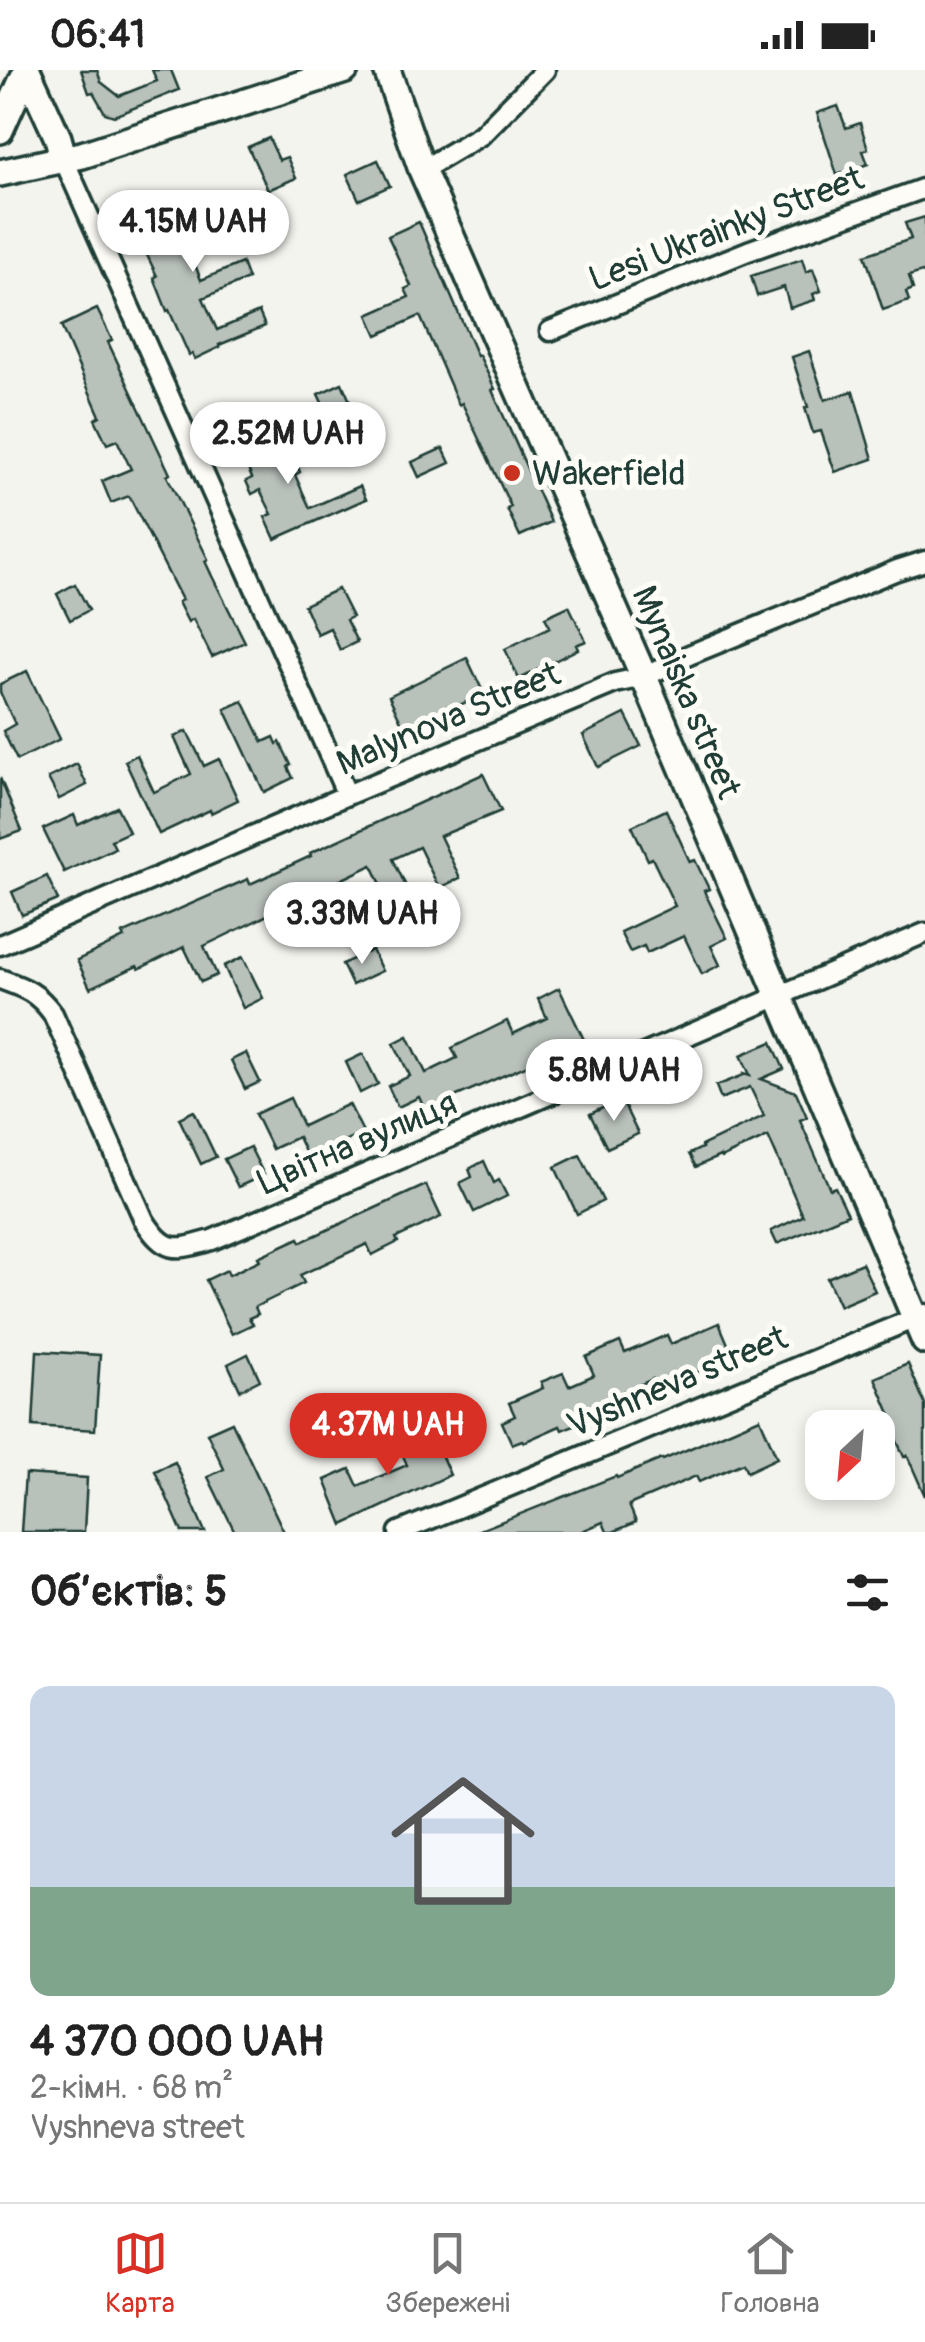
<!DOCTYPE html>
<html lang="uk">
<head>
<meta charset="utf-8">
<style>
  :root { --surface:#fff; --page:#f2f2f2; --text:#222; --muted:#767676; --line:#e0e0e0; --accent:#d93025 }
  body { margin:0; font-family:Pangolin,sans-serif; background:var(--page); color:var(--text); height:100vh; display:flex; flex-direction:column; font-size:38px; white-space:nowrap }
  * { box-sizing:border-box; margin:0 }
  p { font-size:32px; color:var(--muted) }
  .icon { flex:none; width:55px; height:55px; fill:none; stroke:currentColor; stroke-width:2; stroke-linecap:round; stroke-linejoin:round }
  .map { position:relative; height:1462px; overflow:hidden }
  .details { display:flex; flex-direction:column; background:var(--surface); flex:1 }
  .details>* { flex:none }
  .needle { width:65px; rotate:206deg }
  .controls { position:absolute; left:805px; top:1340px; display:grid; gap:20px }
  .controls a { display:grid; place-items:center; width:90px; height:90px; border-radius:20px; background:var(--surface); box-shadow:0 5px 15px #0003; font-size:50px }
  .price { position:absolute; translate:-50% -85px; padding:0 22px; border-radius:35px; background:#fff; color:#222; font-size:32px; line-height:65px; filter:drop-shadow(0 2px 5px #0008) }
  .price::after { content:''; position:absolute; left:50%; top:60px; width:30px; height:22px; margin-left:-15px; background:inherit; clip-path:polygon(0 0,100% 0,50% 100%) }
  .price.on { background:var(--accent); color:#fff }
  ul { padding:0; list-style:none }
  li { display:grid; align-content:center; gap:20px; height:530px; padding:0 30px }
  li span { display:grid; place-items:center; height:310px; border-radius:20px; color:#555 }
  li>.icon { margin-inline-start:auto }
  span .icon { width:180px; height:180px; fill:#fffc; stroke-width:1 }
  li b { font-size:42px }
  h2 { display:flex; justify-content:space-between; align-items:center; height:120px; padding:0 30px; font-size:42px }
  .status { display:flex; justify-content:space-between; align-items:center; height:70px; padding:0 50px; background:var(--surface); direction:ltr }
  .status svg { height:28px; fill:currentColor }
  .menu { display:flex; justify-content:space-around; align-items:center; height:140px; border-top:2px solid var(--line); background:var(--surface); font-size:28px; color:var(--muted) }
  .menu a { display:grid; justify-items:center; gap:5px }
  .menu .on { color:var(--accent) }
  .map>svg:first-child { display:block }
</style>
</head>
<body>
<div class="status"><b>06:41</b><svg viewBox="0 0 49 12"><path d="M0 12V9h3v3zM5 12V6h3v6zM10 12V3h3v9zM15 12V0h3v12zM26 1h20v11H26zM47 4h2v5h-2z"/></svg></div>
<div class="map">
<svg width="925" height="1462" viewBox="0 0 925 1462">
  <rect width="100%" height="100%" fill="#f4f4ef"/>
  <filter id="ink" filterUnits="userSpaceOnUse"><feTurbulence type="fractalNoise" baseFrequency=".01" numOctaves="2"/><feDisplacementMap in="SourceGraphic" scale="20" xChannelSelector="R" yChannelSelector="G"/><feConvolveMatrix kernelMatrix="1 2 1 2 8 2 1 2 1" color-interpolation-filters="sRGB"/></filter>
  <g filter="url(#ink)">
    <g fill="#b9c1bb" stroke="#1f3d34" stroke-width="2.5">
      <polygon points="81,0 97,0 101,12 119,26 157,11 152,0 171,0 179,20 114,46 105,43 93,22 89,23"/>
      <polygon points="838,36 846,58 860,53 868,79 863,81 868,94 837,105 817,43"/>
      <polygon points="269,68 279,90 287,87 296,108 268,120 248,77"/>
      <polygon points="378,90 390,116 359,130 347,104"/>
      <polygon points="214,124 230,162 189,179 201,210 242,193 248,209 203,228 217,260 259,242 265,256 219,275 220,277 195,289 192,284 189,285 169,240 167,241 154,208 157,206 136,162 157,153 155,150"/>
      <polygon points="925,147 925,204 922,202 909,206 913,219 906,222 909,231 883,240 865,185 911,169 905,153"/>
      <polygon points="419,152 477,286 479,285 495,319 492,320 551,452 520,466 507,439 511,437 462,333 459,335 420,246 377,265 368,245 409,227 405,219 411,216 388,166"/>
      <polygon points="802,189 806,202 813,199 821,221 813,224 815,230 790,238 784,217 757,226 751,206"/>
      <polygon points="97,239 112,270 108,272 170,404 167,406 208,489 205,491 212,506 245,572 212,587 193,549 188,552 178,532 182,530 129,426 111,433 102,411 131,399 117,370 107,374 95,349 100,346 61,256"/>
      <polygon points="809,281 825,330 853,321 873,389 835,402 821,361 813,363 805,338 808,337 792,287"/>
      <polygon points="342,313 368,372 345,382 318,324"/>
      <polygon points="280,356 300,402 295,405 310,438 360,416 366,429 275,469 265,447 272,444 260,420 252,424 246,411 252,408 243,388 260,380 255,368"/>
      <polygon points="443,378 450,393 419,407 412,392"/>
      <polygon points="75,514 89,540 70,550 57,524"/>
      <polygon points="338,519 352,547 346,550 357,572 340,580 330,558 317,564 304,535"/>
      <polygon points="569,536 586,571 576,575 578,579 519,609 505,579 550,557 545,547"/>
      <polygon points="467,588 484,624 405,660 389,626"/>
      <polygon points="27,601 60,669 17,690 3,661 15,654 0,622 0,614"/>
      <polygon points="243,631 263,672 274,667 277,674 280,672 291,695 288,697 293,708 264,722 225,639"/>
      <polygon points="625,644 641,676 598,697 583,665"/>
      <polygon points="187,661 204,696 219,689 238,730 211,743 210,740 159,764 125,691 137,685 154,722 191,704 174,667"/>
      <polygon points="77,694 87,715 59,729 48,708"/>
      <polygon points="483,704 501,741 440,766 460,808 439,818 419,777 393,789 412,829 392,838 372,795 311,824 313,826 283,840 282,838 204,876 217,905 201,912 184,877 139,899 137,896 90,918 77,890 124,868 122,864 248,809 250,814 311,786 310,783"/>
      <polygon points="0,708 22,761 0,769"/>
      <polygon points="117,737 129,762 111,770 115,778 64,802 43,759 74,745 78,755"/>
      <polygon points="666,740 690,792 695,790 709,819 704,821 727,868 711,876 720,895 702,904 684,866 647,883 644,876 630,882 620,862 675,836 652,788 648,790 632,756"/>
      <polygon points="47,806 58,830 22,845 12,822"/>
      <polygon points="372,880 382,901 352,915 342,894"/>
      <polygon points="243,887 263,928 243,938 224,896"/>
      <polygon points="559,918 588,978 566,988 562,980 425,1040 419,1027 398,1037 388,1016 410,1006 394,973 408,966 426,1003 457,988 452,978 507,951 513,964 547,948 538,929"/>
      <polygon points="772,972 784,999 761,1009 796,1022 807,1047 800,1050 830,1119 835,1117 848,1144 777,1174 771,1161 803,1146 768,1066 721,1088 720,1086 696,1097 689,1084 702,1078 701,1076 764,1046 750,1017 721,1029 716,1016 744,1005 744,1003 750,1005 741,985"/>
      <polygon points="246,983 260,1012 245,1019 231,990"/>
      <polygon points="363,984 378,1014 360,1023 346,992"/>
      <polygon points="290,1028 303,1056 349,1034 363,1062 323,1081 328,1092 313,1099 298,1067 272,1079 255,1044"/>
      <polygon points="621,1029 638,1064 607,1078 590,1044"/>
      <polygon points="194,1041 216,1087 201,1094 179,1048"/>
      <polygon points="250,1077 264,1105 238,1117 224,1089"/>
      <polygon points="580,1085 603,1131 577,1144 555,1097"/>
      <polygon points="484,1091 494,1113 499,1110 507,1126 474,1142 460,1113 472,1107 469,1099"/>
      <polygon points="426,1115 441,1147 396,1168 398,1172 372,1185 367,1174 300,1205 304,1213 255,1237 258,1244 249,1248 253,1254 232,1264 206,1210 227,1200 229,1205 260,1190 258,1187 299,1168 301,1172"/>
      <polygon points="862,1193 875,1221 840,1236 827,1208"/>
      <polygon points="719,1253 733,1286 657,1320 653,1309 621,1323 624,1331 595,1344 596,1346 562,1360 560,1356 524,1372 522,1370 512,1374 502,1352 515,1346 509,1333 543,1318 541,1312 563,1303 569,1316 594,1305 586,1287 620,1272 625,1283 667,1265 671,1274"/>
      <polygon points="37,1281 100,1285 95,1360 33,1356"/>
      <polygon points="248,1284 260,1310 240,1320 228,1294"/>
      <polygon points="908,1294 925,1334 925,1426 907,1385 904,1387 893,1362 897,1360 875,1308"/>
      <polygon points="400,1343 417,1381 436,1373 450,1405 343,1455 325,1410 350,1399 358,1416 407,1395 387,1349"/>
      <polygon points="760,1348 777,1388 747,1402 743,1393 699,1412 696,1406 629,1435 636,1452 613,1462 607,1462 603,1452 580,1462 475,1462 616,1406 617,1408 662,1389 663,1390"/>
      <polygon points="232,1352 284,1462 235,1462 208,1407 224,1399 207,1363"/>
      <polygon points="175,1392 205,1462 182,1462 155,1401"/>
      <polygon points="25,1404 87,1408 84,1462 21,1462"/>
    </g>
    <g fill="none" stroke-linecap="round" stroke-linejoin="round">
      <g stroke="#1f3d34" stroke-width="25">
        <g id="street">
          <polyline points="64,90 347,725"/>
          <polyline points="422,100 481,65 545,0"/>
          <polyline points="550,261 748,181 925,118"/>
          <polyline points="0,875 347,725 615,613 644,607 689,585 897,500 925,491"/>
          <path d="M0,909C25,918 37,922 53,944L144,1150C166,1185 176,1180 212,1170L925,863"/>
          <polyline points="399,1462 925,1244"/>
        </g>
      </g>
      <g stroke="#1f3d34" stroke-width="32">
        <g id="secondary">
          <polyline points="27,0 58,68 64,90"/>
          <polyline points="387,0 422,100 644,607 925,1271"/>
          <polyline points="0,60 27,0"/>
          <polyline points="0,103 82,85 345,0"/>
        </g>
      </g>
      <use href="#street" stroke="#fdfcf7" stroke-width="18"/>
      <use href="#secondary" stroke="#fdfcf7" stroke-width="25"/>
    </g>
  </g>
  <circle fill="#c8321e" stroke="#fdfcf7" stroke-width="4" cx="512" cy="403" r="10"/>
  <g text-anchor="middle" stroke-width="10" stroke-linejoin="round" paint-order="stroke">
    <g font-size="35" fill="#1f3d34" stroke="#fdfcf7">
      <text transform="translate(726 158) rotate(-21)" y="12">Lesi Ukrainky Street</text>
      <text transform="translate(687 622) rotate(67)" y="12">Mynaiska street</text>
      <text transform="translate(448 648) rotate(-23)" y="12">Malynova Street</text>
      <text transform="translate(357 1072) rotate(-23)" y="12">Цвітна вулиця</text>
      <text transform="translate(677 1311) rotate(-23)" y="12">Vyshneva street</text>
    </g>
    <g font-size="35" fill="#1f3d34" stroke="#fdfcf7" text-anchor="start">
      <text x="532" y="415">Wakerfield</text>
    </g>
  </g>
</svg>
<div class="controls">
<a><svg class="needle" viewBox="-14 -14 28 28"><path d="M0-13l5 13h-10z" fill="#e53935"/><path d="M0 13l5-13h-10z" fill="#767676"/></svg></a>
</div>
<b class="price" style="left:193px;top:205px">4.15M UAH</b>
<b class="price" style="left:288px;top:417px">2.52M UAH</b>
<b class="price" style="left:362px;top:897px">3.33M UAH</b>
<b class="price" style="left:614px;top:1054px">5.8M UAH</b>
<b class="price on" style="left:388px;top:1408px">4.37M UAH</b>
</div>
<section class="details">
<h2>Об’єктів: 5<svg class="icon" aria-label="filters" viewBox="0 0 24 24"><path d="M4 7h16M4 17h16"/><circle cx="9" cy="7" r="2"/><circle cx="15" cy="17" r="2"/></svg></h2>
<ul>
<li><span style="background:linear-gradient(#c9d6e8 65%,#7fa58c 0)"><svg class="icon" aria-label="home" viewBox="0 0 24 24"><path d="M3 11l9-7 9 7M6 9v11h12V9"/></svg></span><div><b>4 370 000 UAH</b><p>2-кімн. · 68 m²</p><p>Vyshneva street</p></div></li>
</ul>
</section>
<nav class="menu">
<a class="on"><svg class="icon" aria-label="map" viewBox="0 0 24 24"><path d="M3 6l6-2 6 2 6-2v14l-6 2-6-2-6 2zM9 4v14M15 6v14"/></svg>Карта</a>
<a><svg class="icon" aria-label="saved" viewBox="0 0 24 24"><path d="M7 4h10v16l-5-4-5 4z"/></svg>Збережені</a>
<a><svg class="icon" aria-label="home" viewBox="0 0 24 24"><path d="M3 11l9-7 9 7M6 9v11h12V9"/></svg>Головна</a>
</nav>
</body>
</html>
